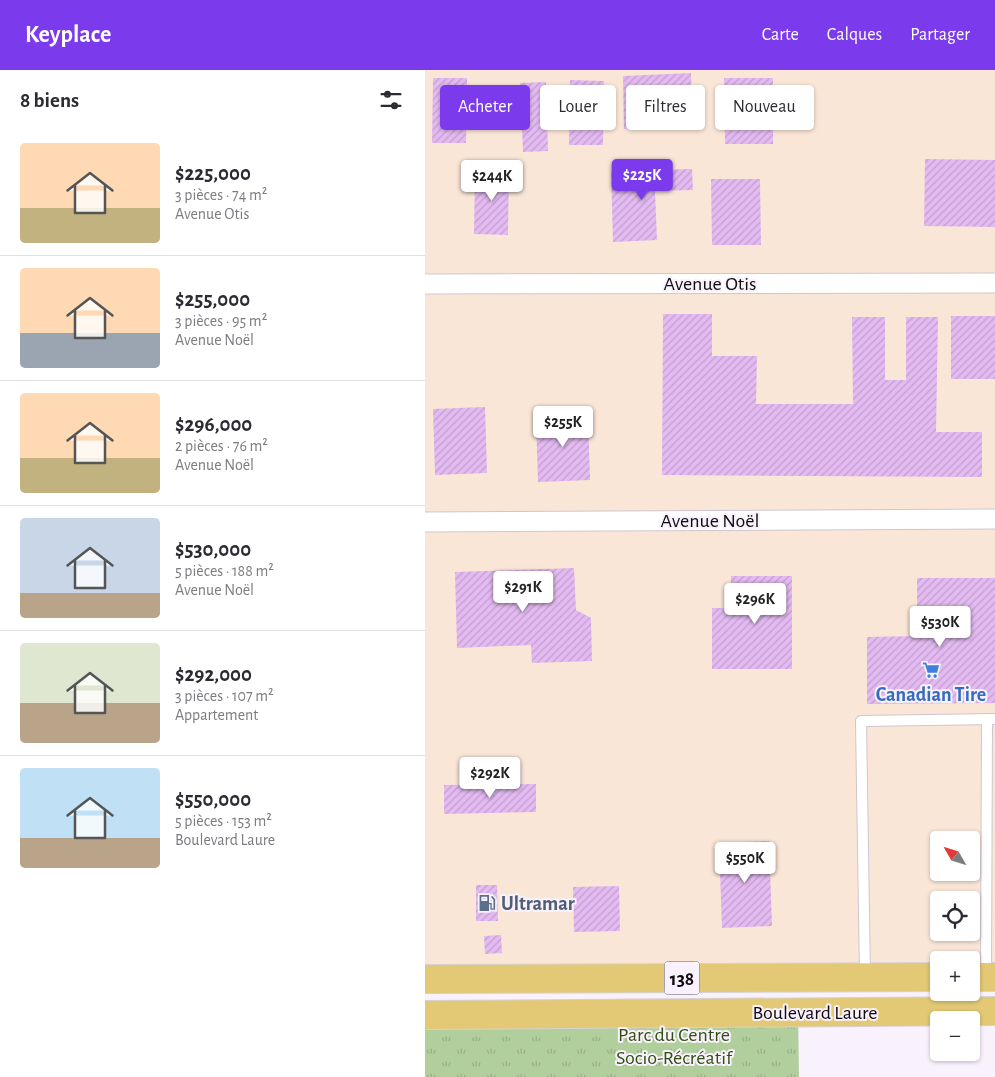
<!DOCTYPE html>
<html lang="fr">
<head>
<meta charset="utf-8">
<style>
  :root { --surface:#fff; --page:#f2f2f3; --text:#2b2b33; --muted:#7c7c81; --line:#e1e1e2; --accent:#7c3aed }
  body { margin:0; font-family:"Alegreya Sans",sans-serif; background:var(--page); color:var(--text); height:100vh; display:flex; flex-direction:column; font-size:19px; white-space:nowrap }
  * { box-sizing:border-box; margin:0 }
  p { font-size:16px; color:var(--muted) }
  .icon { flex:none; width:28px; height:28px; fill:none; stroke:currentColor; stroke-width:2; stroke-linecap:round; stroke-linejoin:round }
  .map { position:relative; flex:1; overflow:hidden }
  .drawer { display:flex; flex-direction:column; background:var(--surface); width:425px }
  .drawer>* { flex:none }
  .top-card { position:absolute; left:15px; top:15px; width:475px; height:45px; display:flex; gap:10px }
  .needle { width:32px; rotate:309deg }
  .tools { position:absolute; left:505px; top:761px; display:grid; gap:10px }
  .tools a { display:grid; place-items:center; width:50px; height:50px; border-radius:5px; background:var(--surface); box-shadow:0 1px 4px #0004; font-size:25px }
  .price { position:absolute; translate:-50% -42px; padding:0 11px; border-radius:5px; background:#fff; color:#222; font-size:16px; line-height:32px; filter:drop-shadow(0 1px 2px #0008) }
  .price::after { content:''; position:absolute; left:50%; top:30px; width:15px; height:11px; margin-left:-8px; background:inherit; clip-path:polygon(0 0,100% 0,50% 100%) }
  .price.selected { background:var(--accent); color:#fff }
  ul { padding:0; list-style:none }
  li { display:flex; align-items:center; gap:15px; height:125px; padding:0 20px }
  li+li { border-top:1px solid var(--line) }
  li span { display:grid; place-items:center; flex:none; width:140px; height:100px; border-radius:5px; color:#555 }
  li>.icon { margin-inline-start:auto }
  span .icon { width:60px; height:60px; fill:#fffc; stroke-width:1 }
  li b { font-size:21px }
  h2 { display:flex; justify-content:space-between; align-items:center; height:60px; padding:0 20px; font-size:21px }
  .tag { padding:0 18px; border-radius:5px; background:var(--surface); box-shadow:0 1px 4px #0004; font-size:18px; line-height:45px }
  .tag.selected { background:var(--accent); color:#fff }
  header { display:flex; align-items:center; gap:30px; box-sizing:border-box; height:70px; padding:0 25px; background:var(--accent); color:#fff }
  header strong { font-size:24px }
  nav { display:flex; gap:28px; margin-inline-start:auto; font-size:18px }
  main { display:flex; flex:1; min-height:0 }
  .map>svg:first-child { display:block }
</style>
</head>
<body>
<header>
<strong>Keyplace</strong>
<nav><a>Carte</a><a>Calques</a><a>Partager</a></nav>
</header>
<main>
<section class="drawer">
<h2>8 biens<svg class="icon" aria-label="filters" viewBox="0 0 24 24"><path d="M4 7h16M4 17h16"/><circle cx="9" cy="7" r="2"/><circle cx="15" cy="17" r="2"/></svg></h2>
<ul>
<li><span style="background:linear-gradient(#ffd9b3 65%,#c2b280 0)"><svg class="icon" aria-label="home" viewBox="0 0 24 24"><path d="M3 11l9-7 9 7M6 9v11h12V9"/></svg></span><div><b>$225,000</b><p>3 pièces · 74 m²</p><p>Avenue Otis</p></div></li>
<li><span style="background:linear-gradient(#ffd9b3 65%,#9aa5b1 0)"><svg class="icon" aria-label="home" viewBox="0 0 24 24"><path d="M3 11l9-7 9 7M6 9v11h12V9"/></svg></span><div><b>$255,000</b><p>3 pièces · 95 m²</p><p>Avenue Noël</p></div></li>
<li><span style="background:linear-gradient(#ffd9b3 65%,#c2b280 0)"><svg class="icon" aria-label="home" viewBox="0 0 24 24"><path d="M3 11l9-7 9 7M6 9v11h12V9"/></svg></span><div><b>$296,000</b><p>2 pièces · 76 m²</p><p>Avenue Noël</p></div></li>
<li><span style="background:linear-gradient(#c9d6e8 75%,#b9a48a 0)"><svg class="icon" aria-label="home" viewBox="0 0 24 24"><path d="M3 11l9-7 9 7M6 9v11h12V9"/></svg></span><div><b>$530,000</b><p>5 pièces · 188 m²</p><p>Avenue Noël</p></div></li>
<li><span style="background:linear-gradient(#dfe7d0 60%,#b9a48a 0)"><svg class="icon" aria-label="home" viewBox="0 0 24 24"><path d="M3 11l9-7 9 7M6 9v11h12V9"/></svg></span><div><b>$292,000</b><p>3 pièces · 107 m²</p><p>Appartement</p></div></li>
<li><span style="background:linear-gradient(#bfe0f5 70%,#b9a48a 0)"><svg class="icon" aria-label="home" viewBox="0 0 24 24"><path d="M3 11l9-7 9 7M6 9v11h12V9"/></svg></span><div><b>$550,000</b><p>5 pièces · 153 m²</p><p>Boulevard Laure</p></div></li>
</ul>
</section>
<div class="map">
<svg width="570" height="1007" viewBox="0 0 570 1007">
  <defs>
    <pattern id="park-tufts" width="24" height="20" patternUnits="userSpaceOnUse" patternTransform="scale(1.25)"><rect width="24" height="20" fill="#b1cf9c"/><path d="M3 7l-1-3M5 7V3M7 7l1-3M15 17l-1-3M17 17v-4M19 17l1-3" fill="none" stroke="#97b185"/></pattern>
    <pattern id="building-hatch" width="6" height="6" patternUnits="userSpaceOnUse" patternTransform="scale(1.25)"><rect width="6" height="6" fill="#e3baf1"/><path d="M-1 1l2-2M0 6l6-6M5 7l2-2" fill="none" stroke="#c29fce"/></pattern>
  </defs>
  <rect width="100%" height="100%" fill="#f9f1fc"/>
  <path fill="#fae6d7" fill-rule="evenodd" d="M0,0H570V907H546V890H514V907L0,909ZM514,770H546V802H514ZM514,830H546V862H514Z"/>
  <polygon fill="url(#park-tufts)" points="373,942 374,1007 0,1007 0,945"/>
  <g fill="url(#building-hatch)">
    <polygon points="266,3 268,56 199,59 198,6"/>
    <polygon points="8,8 42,8 41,73 7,73"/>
    <polygon points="299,8 348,8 348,74 300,74"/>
    <polygon points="145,10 179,11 178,75 144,75"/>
    <polygon points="121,12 123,81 98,82 95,13"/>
    <polygon points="500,89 570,90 570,157 499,156"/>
    <polygon points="267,99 268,120 230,121 232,170 188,172 186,101"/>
    <polygon points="50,100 84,100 83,165 49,164"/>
    <polygon points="286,109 335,109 336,175 287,175"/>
    <polygon points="238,244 287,244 287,286 332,286 331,334 428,334 427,247 460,247 460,310 481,310 481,247 513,247 511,362 557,362 557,407 237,405"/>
    <rect x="526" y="246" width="44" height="63"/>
    <polygon points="60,337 62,403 10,405 8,339"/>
    <polygon points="163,344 165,410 113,412 111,346"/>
    <polygon points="149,498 151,540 166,548 167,591 107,593 106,575 32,578 30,502"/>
    <polygon points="306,506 367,506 367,599 287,599 287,538 306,538"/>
    <polygon points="492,508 570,508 570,633 442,634 442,567 492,566"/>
    <polygon points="111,714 111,742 19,744 19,715"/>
    <polygon points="344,771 347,856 297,858 294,773"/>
    <polygon points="51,815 72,815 73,851 51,851"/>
    <polygon points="194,816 195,861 149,862 148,817"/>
    <polygon points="76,865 77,883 60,884 59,866"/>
  </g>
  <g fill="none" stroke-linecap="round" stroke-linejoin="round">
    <g stroke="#cec6d0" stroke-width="12">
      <g id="lane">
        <polyline points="561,905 562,649"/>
        <polyline points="440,906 436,651 570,649"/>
      </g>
    </g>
    <g stroke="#cec6d0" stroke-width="21">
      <g id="street">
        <polyline points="0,214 570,213"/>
        <polyline points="0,452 570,449"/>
      </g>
    </g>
    <g stroke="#d4d3d4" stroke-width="30">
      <g id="highway">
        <polyline points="546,907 570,907"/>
        <polyline points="0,909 514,907"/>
        <polyline points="0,945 570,941"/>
      </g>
    </g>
    <use href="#lane" stroke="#fff" stroke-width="10"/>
    <use href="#street" stroke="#fff" stroke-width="19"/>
    <use href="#highway" stroke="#e3c975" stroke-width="28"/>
  </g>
  <defs>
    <g id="supermarket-bare" transform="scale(1.35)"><path d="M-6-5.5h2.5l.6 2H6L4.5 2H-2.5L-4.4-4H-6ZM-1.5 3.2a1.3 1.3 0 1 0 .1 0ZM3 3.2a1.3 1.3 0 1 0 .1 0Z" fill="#3f7fe0" stroke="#f9f1fc" stroke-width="2.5" paint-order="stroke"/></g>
    <g id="fuel-bare" transform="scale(1.35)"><path d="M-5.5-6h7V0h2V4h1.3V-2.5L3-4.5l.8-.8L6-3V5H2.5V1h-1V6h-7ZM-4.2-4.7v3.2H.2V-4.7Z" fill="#5c6f8a" stroke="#f9f1fc" stroke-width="2.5" paint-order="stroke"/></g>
  </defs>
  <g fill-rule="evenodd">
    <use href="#supermarket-bare" x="506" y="600"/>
    <use href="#fuel-bare" x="62" y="833"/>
  </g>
  <g text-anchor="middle" stroke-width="4" stroke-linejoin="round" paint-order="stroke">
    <rect fill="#f9f1fc" stroke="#555157" stroke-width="1" x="239.5" y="891.5" width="35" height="33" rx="4"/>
    <g font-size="19" font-weight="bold" fill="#0f0c10">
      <text x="257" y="915">138</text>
    </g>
    <g font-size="20" fill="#0f0c10" stroke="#f9f1fc">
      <text x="285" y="220">Avenue Otis</text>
      <text x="285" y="457">Avenue Noël</text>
      <text x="390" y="949">Boulevard Laure</text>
    </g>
    <g font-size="20" font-weight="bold" fill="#366cbe" stroke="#f9f1fc">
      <text x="506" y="631">Canadian Tire</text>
    </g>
    <g font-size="20" font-weight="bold" fill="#4e5e75" stroke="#f9f1fc" text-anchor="start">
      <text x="76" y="840">Ultramar</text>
    </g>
    <g font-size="20" fill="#304f13" stroke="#f9f1fc">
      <text x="249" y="971">Parc du Centre<tspan x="249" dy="23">Socio-Récréatif</tspan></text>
    </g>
  </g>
</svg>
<div class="tools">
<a><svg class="needle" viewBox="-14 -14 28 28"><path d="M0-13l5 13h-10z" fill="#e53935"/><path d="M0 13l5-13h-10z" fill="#7c7c81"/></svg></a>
<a><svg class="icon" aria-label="locate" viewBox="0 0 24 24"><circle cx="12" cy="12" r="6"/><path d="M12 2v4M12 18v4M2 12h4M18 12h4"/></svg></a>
<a>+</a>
<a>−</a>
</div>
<b class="price selected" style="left:217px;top:131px">$225K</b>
<b class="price" style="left:67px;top:132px">$244K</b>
<b class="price" style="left:138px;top:378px">$255K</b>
<b class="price" style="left:98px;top:543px">$291K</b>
<b class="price" style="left:330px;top:555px">$296K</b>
<b class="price" style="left:515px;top:578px">$530K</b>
<b class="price" style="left:65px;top:729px">$292K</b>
<b class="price" style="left:320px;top:814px">$550K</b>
<div class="top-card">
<a class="tag selected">Acheter</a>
<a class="tag">Louer</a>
<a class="tag">Filtres</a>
<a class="tag">Nouveau</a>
</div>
</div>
</main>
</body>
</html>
